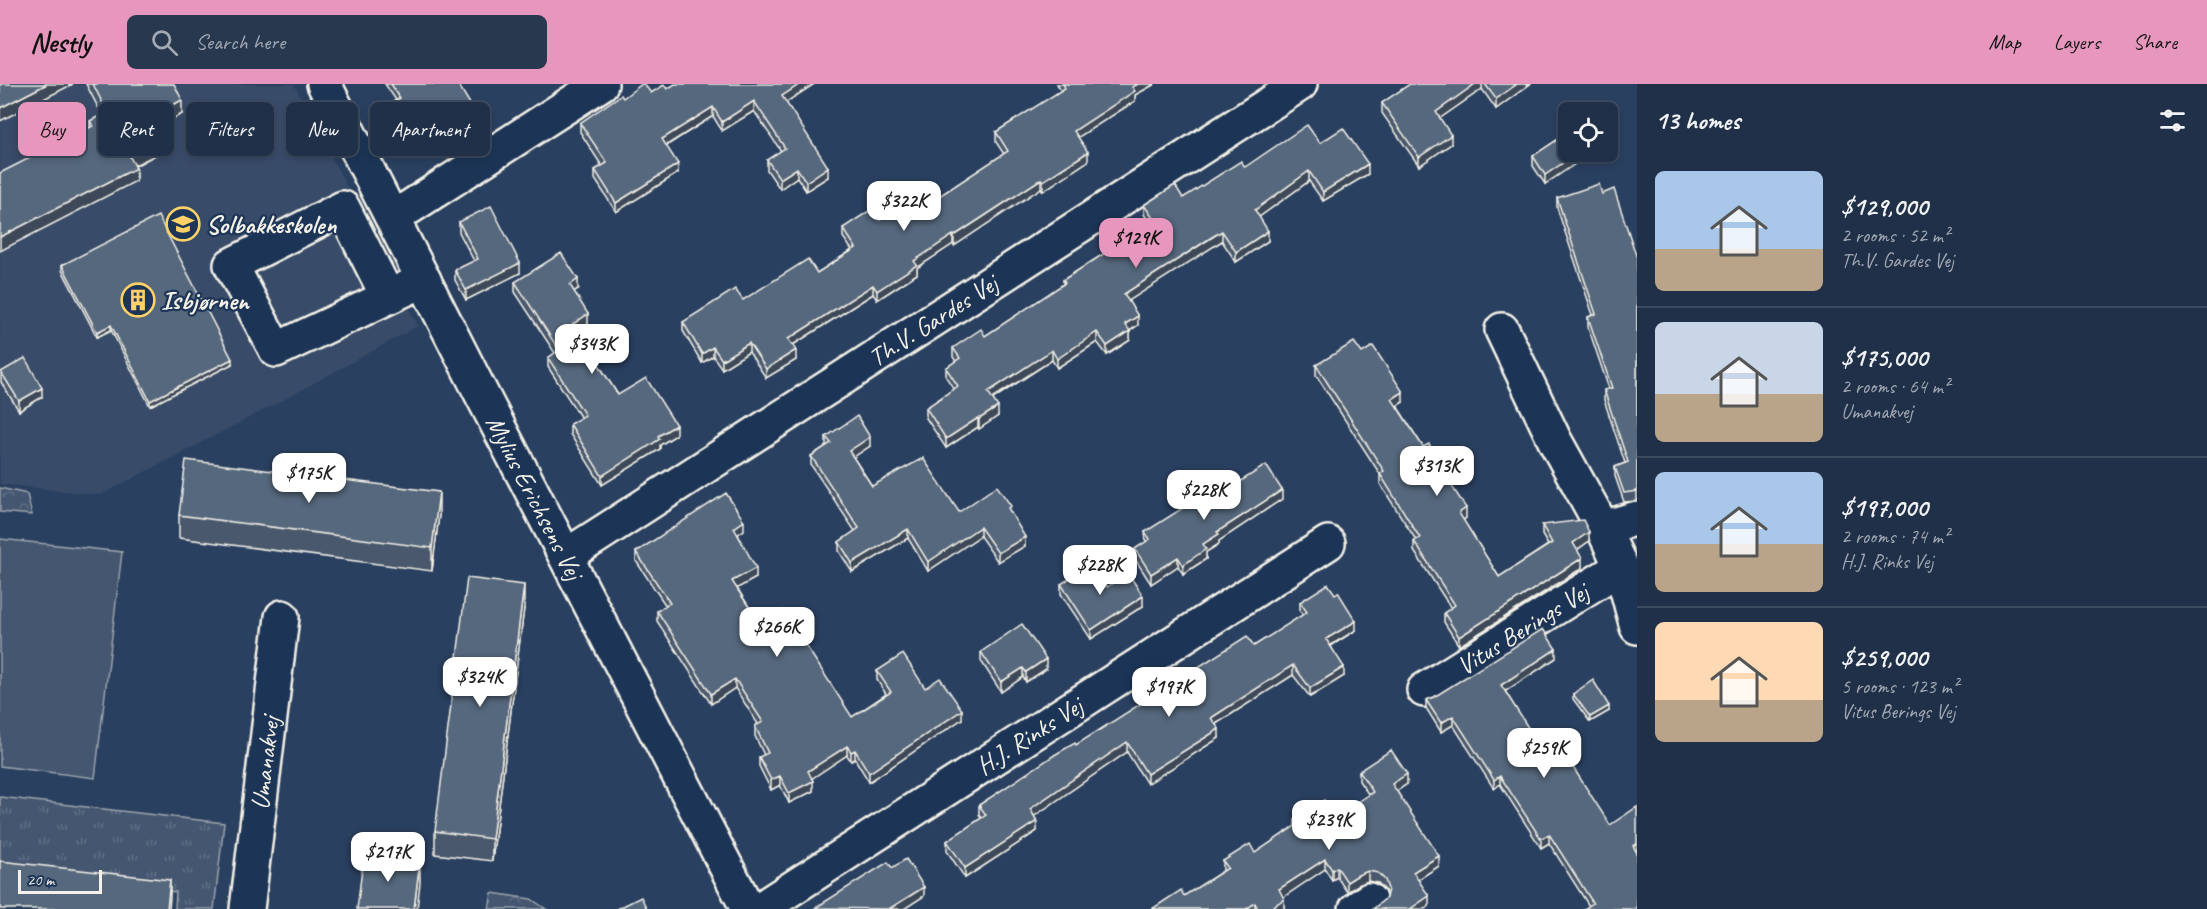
<!DOCTYPE html>
<html lang="en">
<head>
<meta charset="utf-8">
<style>
  :root { --surface:#203048; --page:#28384f; --text:#f1f3f6; --muted:#a2a9b4; --line:#3d4b60; --accent:#e797bd }
  body { margin:0; font-family:Caveat,sans-serif; background:var(--page); color:var(--text); height:100vh; display:flex; flex-direction:column; font-size:22px; white-space:nowrap }
  * { box-sizing:border-box; margin:0 }
  p { font-size:20px; color:var(--muted) }
  .icon { flex:none; width:33px; height:33px; fill:none; stroke:currentColor; stroke-width:2; stroke-linecap:round; stroke-linejoin:round }
  .map { position:relative; flex:1; overflow:hidden }
  .drawer { display:flex; flex-direction:column; background:var(--surface); width:570px }
  .drawer>* { flex:none }
  .hud { position:absolute; left:18px; top:18px; width:570px; height:54px; display:flex; gap:12px }
  .tools { position:absolute; left:1558px; top:18px; display:grid; gap:12px }
  .tools a { display:grid; place-items:center; width:60px; height:60px; border-radius:9px; background:var(--surface); box-shadow:0 3px 9px #0003,0 0 0 2px var(--line); font-size:30px }
  .scale { position:absolute; left:18px; bottom:15px; width:84px; box-sizing:border-box; padding-left:6px; border:3px solid #f4f1e8; border-top:0; font-size:16px; line-height:21px; white-space:nowrap; color:#f4f1e8; -webkit-text-stroke:4px #1d3557; paint-order:stroke }
  .price { position:absolute; translate:-50% -51px; padding:0 14px; border-radius:12px; background:#fff; color:#222; font-size:20px; line-height:39px; filter:drop-shadow(0 2px 3px #0008) }
  .price::after { content:''; position:absolute; left:50%; top:36px; width:18px; height:14px; margin-left:-9px; background:inherit; clip-path:polygon(0 0,100% 0,50% 100%) }
  .price.active { background:var(--accent); color:#111 }
  ul { padding:0; list-style:none }
  li { display:flex; align-items:center; gap:18px; height:150px; padding:0 18px }
  li+li { border-top:2px solid var(--line) }
  li span { display:grid; place-items:center; flex:none; width:168px; height:120px; border-radius:9px; color:#555 }
  li>.icon { margin-inline-start:auto }
  span .icon { width:72px; height:72px; fill:#fffc; stroke-width:1 }
  li b { font-size:26px }
  h2 { display:flex; justify-content:space-between; align-items:center; height:72px; padding:0 18px; font-size:26px }
  .chip { padding:0 21px; border-radius:9px; background:var(--surface); box-shadow:0 3px 9px #0003,0 0 0 2px var(--line); font-size:21px; line-height:54px }
  .chip.active { background:var(--accent); color:#111 }
  header { display:flex; align-items:center; gap:36px; box-sizing:border-box; height:84px; padding:0 30px; background:var(--accent); color:#111 }
  header strong { font-size:28px }
  nav { display:flex; gap:33px; margin-inline-start:auto; font-size:21px }
  .search { width:420px; height:54px; background:var(--page); display:flex; align-items:center; gap:15px; box-sizing:border-box; padding:0 21px; border-radius:9px; color:var(--muted); font-size:22px }
  main { display:flex; flex:1; min-height:0 }
  .map>svg:first-child { display:block }
</style>
</head>
<body>
<header>
<strong>Nestly</strong>
<div class="search"><svg class="icon" aria-label="search" viewBox="0 0 24 24"><circle cx="10" cy="10" r="6"/><path d="M15 15l6 6"/></svg>Search here</div>
<nav><a>Map</a><a>Layers</a><a>Share</a></nav>
</header>
<main>
<div class="map">
<svg width="1637" height="825" viewBox="0 0 1637 825">
  <defs>
    <pattern id="grass-tufts" width="24" height="20" patternUnits="userSpaceOnUse" patternTransform="scale(1.5)"><rect width="24" height="20" fill="#445771"/><path d="M3 7l-1-3M5 7V3M7 7l1-3M15 17l-1-3M17 17v-4M19 17l1-3" fill="none" stroke="#607085"/></pattern>
    <pattern id="forest-crowns" width="20" height="18" patternUnits="userSpaceOnUse" patternTransform="scale(1.5)"><rect width="20" height="18" fill="#445771"/><path d="M2 6a3 3 0 1 1 6 0M12 15a3 3 0 1 1 6 0" fill="none" stroke="#607085"/></pattern>
  </defs>
  <rect width="100%" height="100%" fill="#2a4060"/>
  <filter id="ink" filterUnits="userSpaceOnUse"><feTurbulence type="fractalNoise" baseFrequency=".0167" numOctaves="2"/><feDisplacementMap in="SourceGraphic" scale="12" xChannelSelector="R" yChannelSelector="G"/><feConvolveMatrix kernelMatrix="1 2 1 2 8 2 1 2 1" color-interpolation-filters="sRGB"/></filter>
  <g filter="url(#ink)">
    <polygon fill="#374c69" points="0,0 294,0 418,242 285,315 101,411 0,400"/>
    <polygon fill="url(#grass-tufts)" stroke="#9ca4ac" stroke-width="1.5" points="0,713 224,739 214,825 175,825 176,808 0,787"/>
    <g fill="url(#forest-crowns)" stroke="#9ca4ac" stroke-width="1.5">
      <polygon points="0,404 27,410 32,431 0,428"/>
      <polygon points="492,809 531,815 546,825 489,825"/>
    </g>
    <polygon fill="#445771" stroke="#9ca4ac" stroke-width="1.5" points="0,455 122,468 95,694 0,682"/>
    <g fill="none" stroke-linecap="round" stroke-linejoin="round">
      <g stroke="#f4f1e8" stroke-width="38">
        <g id="minor">
          <path id="s1" d="M324,0L481,309L748,825"/>
          <polyline points="393,134 601,0"/>
          <polyline points="388,213 343,124 231,181 276,266 424,196"/>
          <polyline points="1502,246 1555,357 1603,444 1621,483 1637,543"/>
          <polyline points="1603,444 1637,434"/>
          <path id="s2" d="M566,472L1300,0"/>
          <path id="s3" d="M1424,606L1621,483"/>
          <path id="s4" d="M247,825L282,533"/>
          <path id="s5" d="M760,825L1328,459"/>
          <polyline points="1356,825 1369,816"/>
        </g>
      </g>
      <use href="#minor" stroke="#1d3557" stroke-width="33"/>
    </g>
    <g fill="#4a596c" stroke="#f4f1e8" stroke-width="1.5">
      <polygon points="86,0 174,0 182,30 161,40 167,65 135,82 136,97 90,43 90,37 102,31"/>
      <polygon points="385,0 458,0 472,32 420,65 408,46 397,54 384,33 384,24 396,16"/>
      <polygon points="814,0 786,18 828,93 806,107 797,93 780,105 767,86 767,76 781,67 754,27 722,47 713,32 666,62 678,89 616,128 595,95 595,86 602,82 580,48 580,39 623,14 667,5"/>
      <polygon points="1057,0 1155,0 1135,11 1135,17 1078,53 1088,77 1043,107 1041,104 954,162 953,160 917,184 917,190 877,216 873,210 793,261 796,276 766,294 749,268 722,285 713,272 702,279 683,247 683,238 817,189 852,166 843,153 843,144 880,136 909,132 1004,70 996,58 996,48 1061,7"/>
      <polygon points="1410,0 1530,0 1496,25 1482,5 1440,34 1451,60 1419,82 1382,29 1382,19"/>
      <polygon points="1569,48 1545,100 1533,82 1533,72"/>
      <polygon points="1320,59 1368,90 1323,117 1309,97 1259,133 1268,157 1236,178 1222,157 1212,163 1128,217 1138,241 1130,247 1130,256 1107,271 1097,258 1057,284 1052,276 993,315 998,332 979,345 978,343 946,364 926,334 926,324 954,305 946,293 946,284 956,277 953,273 953,264 985,252 1063,201 1063,196 1150,140 1144,130 1144,121 1183,114 1245,83"/>
      <polygon points="1602,110 1637,174 1637,417 1624,418 1615,392 1615,383 1625,379 1604,316 1604,306 1609,305 1588,243 1588,233 1593,231 1557,124 1557,114"/>
      <polygon points="459,138 520,189 466,216 455,196 455,186 474,177 459,148"/>
      <polygon points="62,181 232,280 150,322 111,246 97,253 62,186"/>
      <polygon points="515,198 578,205 574,207 588,240 577,246 618,311 676,351 660,361 660,365 602,401 570,350 570,340 581,334 548,283 548,274 555,269 515,208"/>
      <polygon points="1362,269 1403,318 1397,322 1423,363 1449,398 1466,434 1463,436 1499,493 1548,461 1542,451 1542,441 1589,457 1577,466 1582,484 1459,562 1444,538 1444,529 1451,524 1414,467 1414,457 1416,456 1380,400 1380,390 1316,291 1316,281"/>
      <polygon points="1,288 42,313 19,327 1,298"/>
      <polygon points="826,353 870,362 853,373 872,402 959,428 1011,430 1025,462 998,478 980,452 928,487 908,454 852,488 839,467 839,458 855,447 811,381 811,372 826,362"/>
      <polygon points="1282,415 1219,457 1219,460 1206,468 1206,475 1183,490 1178,482 1151,500 1135,475 1135,465 1146,458 1145,448 1202,422"/>
      <polygon points="179,431 439,431 432,487 179,454"/>
      <polygon points="744,446 738,450 756,494 737,504 760,540 852,633 886,610 877,596 877,587 925,604 962,635 869,698 855,675 851,677 847,671 811,694 813,707 789,719 780,701 771,706 759,682 759,673 764,671 755,652 755,642 758,640 735,604 711,620 657,537 657,527 666,522 636,477 636,468"/>
      <polygon points="1061,500 1107,503 1143,522 1091,555 1061,510"/>
      <polygon points="1300,518 1356,546 1331,562 1344,592 1310,613 1293,591 1216,640 1219,654 1147,700 1127,668 1034,732 1037,747 965,794 947,767 947,757 981,734 979,730 979,721 1076,661 1254,562 1303,531 1300,527"/>
      <polygon points="524,524 492,777 435,770 435,747"/>
      <polygon points="981,568 1046,585 1026,598 1023,593 1001,608 981,577"/>
      <polygon points="1556,574 1505,607 1637,825 1589,822 1549,759 1541,764 1500,700 1494,705 1453,641 1441,648 1426,624 1426,616"/>
      <polygon points="1573,610 1609,627 1590,638 1573,615"/>
      <polygon points="1359,687 1407,700 1397,707 1439,782 1418,795 1429,822 1386,814 1386,811 1385,806 1378,799 1368,797 1358,801 1347,808 1337,793 1332,796 1325,785 1283,813 1284,825 1152,825 1184,812 1223,787 1223,777 1255,769 1295,742 1295,735 1335,733 1369,711 1359,697"/>
    </g>
    <g fill="#3c4858" stroke="#f4f1e8" stroke-width="1.5">
      <polygon points="47,0 73,0 0,37 0,24"/>
      <polygon points="800,0 814,0 782,21 782,12"/>
      <polygon points="1138,0 1155,0 1135,11 1135,17 1074,56 1074,47 1132,3"/>
      <polygon points="1475,0 1482,0 1482,5 1436,37 1436,28"/>
      <polygon points="1517,0 1530,0 1496,25 1496,15"/>
      <polygon points="182,16 182,30 156,43 156,30"/>
      <polygon points="754,17 754,27 722,47 722,38"/>
      <polygon points="472,23 472,32 420,65 420,56"/>
      <polygon points="713,23 713,32 662,64 662,55"/>
      <polygon points="408,37 408,46 397,54 397,44"/>
      <polygon points="167,51 167,65 129,84 129,71"/>
      <polygon points="1451,51 1451,60 1419,82 1419,73"/>
      <polygon points="1088,68 1088,77 1043,107 1043,97"/>
      <polygon points="1579,68 1593,68 1545,100 1545,91"/>
      <polygon points="678,80 678,89 616,128 616,119"/>
      <polygon points="1368,80 1368,90 1323,117 1323,108"/>
      <polygon points="828,83 828,93 806,107 806,98"/>
      <polygon points="136,84 136,97 0,167 0,153"/>
      <polygon points="797,84 797,93 780,105 780,95"/>
      <polygon points="1309,87 1309,97 1255,136 1255,126"/>
      <polygon points="1041,95 1041,104 954,162 954,152"/>
      <polygon points="1222,147 1222,157 1124,220 1124,210"/>
      <polygon points="1268,147 1268,157 1236,178 1236,168"/>
      <polygon points="953,151 953,160 917,184 917,190 877,216 877,207 914,177"/>
      <polygon points="520,179 520,189 466,216 466,206"/>
      <polygon points="578,195 578,205 570,210 570,201"/>
      <polygon points="873,201 873,210 788,264 788,255"/>
      <polygon points="588,230 588,240 573,249 573,240"/>
      <polygon points="1138,232 1138,241 1125,250 1125,240"/>
      <polygon points="111,241 111,246 97,253 97,248"/>
      <polygon points="1130,247 1130,256 1107,271 1107,262"/>
      <polygon points="1097,248 1097,258 1057,284 1057,275"/>
      <polygon points="749,259 749,268 722,285 722,276"/>
      <polygon points="713,263 713,272 702,279 702,270"/>
      <polygon points="796,266 796,276 766,294 766,285"/>
      <polygon points="1052,266 1052,276 988,317 988,308"/>
      <polygon points="232,275 232,280 150,322 150,317"/>
      <polygon points="42,304 42,313 19,327 19,317"/>
      <polygon points="1403,308 1403,318 1392,325 1392,315"/>
      <polygon points="998,323 998,332 979,345 979,335"/>
      <polygon points="978,334 978,343 946,364 946,355"/>
      <polygon points="676,341 676,351 660,361 660,365 602,401 602,392 658,352"/>
      <polygon points="870,353 870,362 849,376 849,367"/>
      <polygon points="1282,406 1282,415 1219,457 1219,460 1206,468 1206,475 1183,490 1183,481 1203,460 1217,448"/>
      <polygon points="439,408 439,431 432,487 432,464"/>
      <polygon points="1466,424 1466,434 1459,439 1459,429"/>
      <polygon points="744,437 744,446 734,453 734,444"/>
      <polygon points="980,443 980,452 928,487 928,478"/>
      <polygon points="908,445 908,454 852,488 852,479"/>
      <polygon points="1589,448 1589,457 1573,469 1573,459"/>
      <polygon points="1025,453 1025,462 998,478 998,469"/>
      <polygon points="1178,473 1178,482 1151,500 1151,490"/>
      <polygon points="1582,474 1582,484 1459,562 1459,553"/>
      <polygon points="756,484 756,494 732,507 732,497"/>
      <polygon points="524,501 524,524 492,777 492,755"/>
      <polygon points="1143,512 1143,522 1091,555 1091,546"/>
      <polygon points="1356,537 1356,546 1326,564 1326,555"/>
      <polygon points="1556,565 1556,574 1501,610 1501,601"/>
      <polygon points="1046,575 1046,585 1026,598 1026,588"/>
      <polygon points="1293,581 1293,591 1211,643 1211,634"/>
      <polygon points="1344,583 1344,592 1310,613 1310,604"/>
      <polygon points="1023,584 1023,593 1001,608 1001,598"/>
      <polygon points="735,595 735,604 711,620 711,610"/>
      <polygon points="1609,622 1609,627 1590,638 1590,633"/>
      <polygon points="962,626 962,635 869,698 869,689"/>
      <polygon points="1453,632 1453,641 1441,648 1441,639"/>
      <polygon points="1219,645 1219,654 1147,700 1147,690"/>
      <polygon points="1127,658 1127,668 1030,735 1030,725"/>
      <polygon points="847,662 847,671 808,697 808,687"/>
      <polygon points="855,666 855,675 851,677 851,668"/>
      <polygon points="1407,690 1407,700 1392,710 1392,700"/>
      <polygon points="780,692 780,701 771,706 771,696"/>
      <polygon points="1500,692 1500,700 1494,705 1494,696"/>
      <polygon points="813,697 813,707 789,719 789,709"/>
      <polygon points="1037,737 1037,747 965,794 965,784"/>
      <polygon points="1549,750 1549,759 1541,764 1541,755"/>
      <polygon points="1637,760 1637,769 1633,762"/>
      <polygon points="1439,772 1439,782 1413,799 1413,788"/>
      <polygon points="1325,775 1325,785 1279,816 1279,805"/>
      <polygon points="420,776 420,799 417,825 414,825"/>
      <polygon points="1337,783 1337,793 1332,796 1332,786"/>
      <polygon points="1368,787 1368,797 1358,801 1347,808 1347,798 1358,791"/>
      <polygon points="170,796 170,814 169,825 167,825"/>
      <polygon points="924,803 924,812 904,825 889,825"/>
      <polygon points="1429,812 1429,822 1425,825 1410,825"/>
      <polygon points="1284,815 1284,825 1269,825"/>
      <polygon points="1255,819 1255,825 1246,825"/>
    </g>
    <g fill="#56677d" stroke="#f4f1e8" stroke-width="1.5">
      <polygon points="0,0 47,0 0,24"/>
      <polygon points="93,0 174,0 182,16 156,30 167,51 129,71 136,84 0,153 0,89 93,42 90,37 107,28"/>
      <polygon points="391,0 458,0 472,23 420,56 408,37 397,44 384,24 400,14"/>
      <polygon points="642,0 644,0 651,9 664,1 667,5 675,0 800,0 782,12 828,83 806,98 797,84 780,95 767,76 785,64 754,17 722,38 713,23 662,55 678,80 616,119 595,86 607,79 580,39 621,11 623,14"/>
      <polygon points="1063,0 1138,0 1132,3 1135,7 1074,47 1088,68 1043,97 1041,95 954,152 953,151 914,177 917,181 877,207 873,201 788,255 796,266 766,285 749,259 722,276 713,263 702,270 683,238 735,205 743,216 808,175 817,189 856,164 843,144 872,125 880,136 902,122 909,132 1008,67 996,48 1065,4"/>
      <polygon points="1410,0 1475,0 1436,28 1451,51 1419,73 1382,19"/>
      <polygon points="1485,0 1517,0 1496,15"/>
      <polygon points="1307,41 1320,59 1343,44 1368,80 1323,108 1309,87 1255,126 1268,147 1236,168 1222,147 1212,153 1124,210 1138,232 1125,240 1130,247 1107,262 1097,248 1057,275 1052,266 988,308 998,323 979,335 978,334 946,355 926,324 958,302 946,284 960,274 953,264 981,245 985,252 1065,199 1063,196 1155,137 1144,121 1175,101 1183,114 1241,77 1245,83"/>
      <polygon points="1569,48 1569,68 1579,68 1545,91 1533,72"/>
      <polygon points="1599,100 1602,110 1614,105 1637,174 1637,407 1624,409 1615,383 1628,378 1604,306 1612,304 1588,233 1596,230 1557,114"/>
      <polygon points="491,122 520,179 466,206 455,186 478,175 459,138"/>
      <polygon points="158,132 232,275 150,317 111,241 97,248 62,181"/>
      <polygon points="561,169 578,195 570,201 588,230 573,240 618,311 646,294 676,341 658,352 660,355 602,392 570,340 585,331 548,274 559,266 515,198"/>
      <polygon points="1354,258 1362,269 1373,262 1403,308 1392,315 1423,363 1429,360 1449,391 1446,393 1466,424 1459,429 1499,493 1552,459 1542,441 1583,436 1589,448 1573,459 1582,474 1459,553 1444,529 1455,521 1414,457 1420,454 1380,390 1384,387 1316,281"/>
      <polygon points="25,274 42,304 19,317 1,288"/>
      <polygon points="857,332 870,353 849,367 872,402 923,374 959,428 997,402 1011,422 1008,424 1025,453 998,469 980,443 928,478 908,445 852,479 839,458 859,444 811,372 831,359 826,353"/>
      <polygon points="186,376 439,408 432,464 179,431"/>
      <polygon points="1266,381 1282,406 1217,448 1219,450 1203,460 1206,465 1183,481 1178,473 1151,490 1135,465 1150,455 1145,448 1197,415 1202,422"/>
      <polygon points="726,409 744,437 734,444 756,484 732,497 760,540 783,526 852,633 891,608 877,587 903,570 925,604 940,594 962,626 869,689 855,666 851,668 847,662 808,687 813,697 789,709 780,692 771,696 759,673 768,669 755,642 763,638 735,595 711,610 657,527 670,519 636,468"/>
      <polygon points="1092,480 1107,503 1128,489 1143,512 1091,546 1061,500"/>
      <polygon points="467,494 524,501 492,755 435,747"/>
      <polygon points="1328,500 1335,510 1338,508 1356,537 1326,555 1344,583 1310,604 1293,581 1211,634 1219,645 1147,690 1127,658 1030,725 1037,737 965,784 947,757 986,731 979,721 1056,670 1075,659 1076,661 1247,552 1254,562 1307,528 1300,518"/>
      <polygon points="1022,540 1046,575 1026,588 1023,584 1001,598 981,568"/>
      <polygon points="1543,545 1556,565 1501,601 1541,664 1549,660 1563,681 1569,677 1610,741 1637,723 1637,760 1633,762 1637,769 1637,825 1584,825 1593,819 1549,750 1541,755 1500,692 1494,696 1453,632 1441,639 1426,616 1434,613"/>
      <polygon points="1593,596 1609,622 1590,633 1573,610"/>
      <polygon points="1391,666 1407,690 1392,700 1439,772 1413,788 1429,812 1410,825 1373,825 1386,814 1388,805 1385,796 1378,789 1368,787 1358,791 1347,798 1337,783 1332,786 1325,775 1279,805 1284,815 1269,825 1258,825 1255,819 1246,825 1152,825 1181,806 1184,812 1228,784 1223,777 1250,760 1255,769 1298,740 1295,735 1324,716 1335,733 1373,708 1359,687"/>
      <polygon points="364,769 420,776 414,825 357,825"/>
      <polygon points="906,775 924,803 889,825 815,824 888,778 892,784"/>
      <polygon points="0,777 170,796 167,825 0,825"/>
      <polygon points="641,813 647,825 617,825"/>
    </g>
  </g>
  <defs>
    <g id="school-ring" transform="scale(1.725)"><circle r="9.5" fill="#1d3557" stroke="#ffd166" stroke-width="1.5"/><path d="M0-5L7-2L0 1L-7-2ZM-4 1L0 2.5L4 1V4Q0 6-4 4Z" fill="#ffd166"/></g>
    <g id="building-ring" transform="scale(1.725)"><circle r="9.5" fill="#1d3557" stroke="#ffd166" stroke-width="1.5"/><path d="M-4-6H4V6H1V3H-1V6H-4ZM-2.5-4.3h1.7v1.8h-1.7ZM.8-4.3h1.7v1.8H.8ZM-2.5-1h1.7V.8h-1.7ZM.8-1h1.7V.8H.8Z" fill="#ffd166"/></g>
  </defs>
  <g fill-rule="evenodd">
    <use href="#school-ring" x="183" y="140"/>
    <use href="#building-ring" x="138" y="216"/>
  </g>
  <g text-anchor="middle" stroke-width="4.5" stroke-linejoin="round" paint-order="stroke">
    <g font-size="26" font-weight="bold" fill="#f4f1e8" stroke="#1d3557" text-anchor="start">
      <text x="206" y="149">Solbakkeskolen</text>
      <text x="161" y="225">Isbjørnen</text>
    </g>
    <g font-size="26" fill="#f4f1e8" stroke="#1d3557">
      <text dy="9" stroke="none"><textPath href="#s2" startOffset="436">Th.V. Gardes Vej</textPath></text>
      <text dy="9" stroke="none"><textPath href="#s1" startOffset="464">Mylius Erichsens Vej</textPath></text>
      <text dy="9" stroke="none"><textPath href="#s3" startOffset="116">Vitus Berings Vej</textPath></text>
      <text dy="9" stroke="none"><textPath href="#s5" startOffset="320">H.J. Rinks Vej</textPath></text>
      <text dy="9" stroke="none"><textPath href="#s4" startOffset="147">Umanakvej</textPath></text>
    </g>
  </g>
</svg>
<div class="tools">
<a><svg class="icon" aria-label="locate" viewBox="0 0 24 24"><circle cx="12" cy="12" r="6"/><path d="M12 2v4M12 18v4M2 12h4M18 12h4"/></svg></a>
</div>
<div class="scale">20 m</div>
<b class="price" style="left:904px;top:148px">$322K</b>
<b class="price active" style="left:1136px;top:185px">$129K</b>
<b class="price" style="left:592px;top:291px">$343K</b>
<b class="price" style="left:1437px;top:413px">$313K</b>
<b class="price" style="left:309px;top:420px">$175K</b>
<b class="price" style="left:1204px;top:437px">$228K</b>
<b class="price" style="left:1100px;top:512px">$228K</b>
<b class="price" style="left:777px;top:574px">$266K</b>
<b class="price" style="left:480px;top:624px">$324K</b>
<b class="price" style="left:1169px;top:634px">$197K</b>
<b class="price" style="left:1544px;top:695px">$259K</b>
<b class="price" style="left:1329px;top:767px">$239K</b>
<b class="price" style="left:388px;top:799px">$217K</b>
<div class="hud">
<a class="chip active">Buy</a>
<a class="chip">Rent</a>
<a class="chip">Filters</a>
<a class="chip">New</a>
<a class="chip">Apartment</a>
</div>
</div>
<section class="drawer">
<h2>13 homes<svg class="icon" aria-label="filters" viewBox="0 0 24 24"><path d="M4 7h16M4 17h16"/><circle cx="9" cy="7" r="2"/><circle cx="15" cy="17" r="2"/></svg></h2>
<ul>
<li><span style="background:linear-gradient(#a9c7e8 65%,#b9a48a 0)"><svg class="icon" aria-label="home" viewBox="0 0 24 24"><path d="M3 11l9-7 9 7M6 9v11h12V9"/></svg></span><div><b>$129,000</b><p>2 rooms · 52 m²</p><p>Th.V. Gardes Vej</p></div></li>
<li><span style="background:linear-gradient(#c9d6e8 60%,#b9a48a 0)"><svg class="icon" aria-label="home" viewBox="0 0 24 24"><path d="M3 11l9-7 9 7M6 9v11h12V9"/></svg></span><div><b>$175,000</b><p>2 rooms · 64 m²</p><p>Umanakvej</p></div></li>
<li><span style="background:linear-gradient(#a9c7e8 60%,#b9a48a 0)"><svg class="icon" aria-label="home" viewBox="0 0 24 24"><path d="M3 11l9-7 9 7M6 9v11h12V9"/></svg></span><div><b>$197,000</b><p>2 rooms · 74 m²</p><p>H.J. Rinks Vej</p></div></li>
<li><span style="background:linear-gradient(#ffd9b3 65%,#b9a48a 0)"><svg class="icon" aria-label="home" viewBox="0 0 24 24"><path d="M3 11l9-7 9 7M6 9v11h12V9"/></svg></span><div><b>$259,000</b><p>5 rooms · 123 m²</p><p>Vitus Berings Vej</p></div></li>
</ul>
</section>
</main>
</body>
</html>
